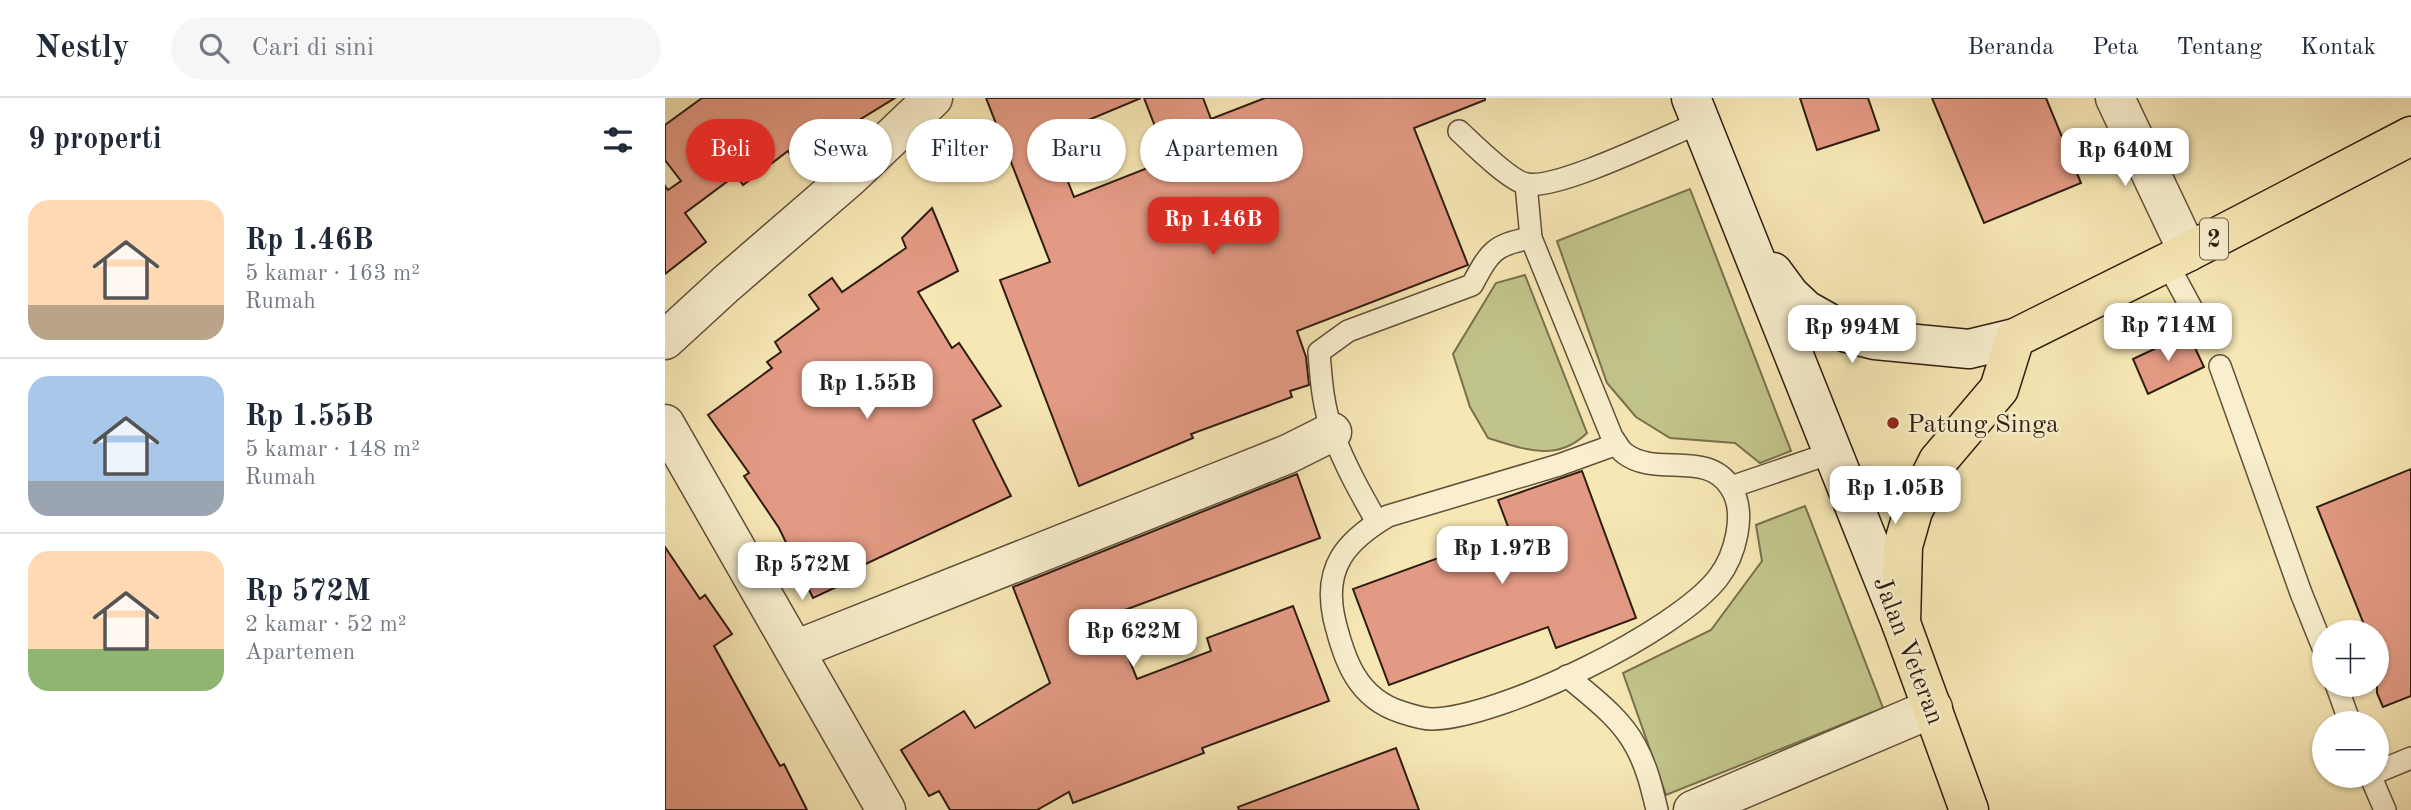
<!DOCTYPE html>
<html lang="id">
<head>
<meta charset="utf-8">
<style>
  :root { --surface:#fff; --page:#f6f6f7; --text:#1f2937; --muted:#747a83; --line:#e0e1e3; --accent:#d93025 }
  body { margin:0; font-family:"Old Standard TT",serif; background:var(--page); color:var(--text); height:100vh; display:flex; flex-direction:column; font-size:26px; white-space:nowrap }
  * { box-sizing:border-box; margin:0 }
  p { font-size:23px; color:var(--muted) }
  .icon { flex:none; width:38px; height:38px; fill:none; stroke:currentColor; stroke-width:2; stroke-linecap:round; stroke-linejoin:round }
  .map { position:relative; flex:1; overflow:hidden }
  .side { display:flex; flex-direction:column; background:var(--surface); width:665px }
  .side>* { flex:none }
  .banner { position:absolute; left:21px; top:21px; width:665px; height:63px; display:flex; gap:14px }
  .tools { position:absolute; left:1647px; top:522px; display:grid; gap:14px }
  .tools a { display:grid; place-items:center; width:77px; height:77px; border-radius:50%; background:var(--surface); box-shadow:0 2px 5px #0004; font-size:35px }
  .price { position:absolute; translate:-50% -60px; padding:0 16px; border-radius:14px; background:#fff; color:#222; font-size:23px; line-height:46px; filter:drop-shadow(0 2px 4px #0008) }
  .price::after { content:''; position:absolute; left:50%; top:42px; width:21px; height:16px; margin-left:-10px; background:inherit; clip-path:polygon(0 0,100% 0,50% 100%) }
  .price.active { background:var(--accent); color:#fff }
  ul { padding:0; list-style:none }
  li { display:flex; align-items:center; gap:21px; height:175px; padding:0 28px }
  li+li { border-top:2px solid var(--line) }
  li span { display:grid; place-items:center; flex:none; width:196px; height:140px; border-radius:21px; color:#555 }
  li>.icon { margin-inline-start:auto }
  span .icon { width:84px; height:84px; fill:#fffc; stroke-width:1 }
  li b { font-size:30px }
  h2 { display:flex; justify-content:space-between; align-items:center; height:84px; padding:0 28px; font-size:30px }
  .tag { padding:0 24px; border-radius:32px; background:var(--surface); box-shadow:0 2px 5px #0004; font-size:24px; line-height:63px }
  .tag.active { background:var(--accent); color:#fff }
  header { display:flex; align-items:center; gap:42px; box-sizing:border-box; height:98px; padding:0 35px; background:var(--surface); border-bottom:2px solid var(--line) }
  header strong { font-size:33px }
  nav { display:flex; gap:38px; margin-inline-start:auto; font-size:24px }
  .search { width:490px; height:63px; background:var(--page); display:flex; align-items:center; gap:18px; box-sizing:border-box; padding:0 24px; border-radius:38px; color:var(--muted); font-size:26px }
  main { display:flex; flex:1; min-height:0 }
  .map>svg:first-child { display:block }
</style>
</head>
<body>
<header>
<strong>Nestly</strong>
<div class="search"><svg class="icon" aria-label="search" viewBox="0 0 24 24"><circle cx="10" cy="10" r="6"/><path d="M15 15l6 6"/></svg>Cari di sini</div>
<nav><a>Beranda</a><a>Peta</a><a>Tentang</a><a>Kontak</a></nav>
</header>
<main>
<section class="side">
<h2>9 properti<svg class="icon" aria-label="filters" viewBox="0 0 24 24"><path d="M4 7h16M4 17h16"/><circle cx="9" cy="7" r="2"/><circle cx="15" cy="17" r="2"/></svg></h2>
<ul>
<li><span style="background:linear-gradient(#ffd9b3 75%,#b9a48a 0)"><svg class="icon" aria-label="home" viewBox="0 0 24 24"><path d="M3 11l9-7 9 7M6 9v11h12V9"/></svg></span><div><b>Rp 1.46B</b><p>5 kamar · 163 m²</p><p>Rumah</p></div></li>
<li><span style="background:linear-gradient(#a9c7e8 75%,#9aa5b1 0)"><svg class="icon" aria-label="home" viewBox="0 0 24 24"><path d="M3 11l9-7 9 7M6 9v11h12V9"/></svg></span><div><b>Rp 1.55B</b><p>5 kamar · 148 m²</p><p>Rumah</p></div></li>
<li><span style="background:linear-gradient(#ffd9b3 70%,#8fb573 0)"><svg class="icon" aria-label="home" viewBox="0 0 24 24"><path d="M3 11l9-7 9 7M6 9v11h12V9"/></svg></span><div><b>Rp 572M</b><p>2 kamar · 52 m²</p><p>Apartemen</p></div></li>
</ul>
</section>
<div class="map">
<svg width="1746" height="712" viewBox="0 0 1746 712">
  <rect width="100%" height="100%" fill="#f6e7b4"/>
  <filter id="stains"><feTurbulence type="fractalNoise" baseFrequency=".00286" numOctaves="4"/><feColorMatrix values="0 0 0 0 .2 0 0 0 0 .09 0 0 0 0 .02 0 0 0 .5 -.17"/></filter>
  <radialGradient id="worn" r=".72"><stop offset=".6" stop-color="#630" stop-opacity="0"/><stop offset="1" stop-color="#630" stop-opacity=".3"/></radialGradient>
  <g fill="#c1c48a" stroke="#78704e" stroke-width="2">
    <polygon points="1025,91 1126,353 1095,365 1070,345 1005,340 971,319 942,285 892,143"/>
    <path d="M860,177L922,335C891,365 859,351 823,340L805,309L788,256L831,185Z"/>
    <polygon points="1140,408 1218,610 1001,697 958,575 1046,532 1097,463 1091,427"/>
  </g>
  <g fill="#e39a84" stroke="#2f1d12" stroke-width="2">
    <polygon points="37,0 230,0 129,62 123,53 78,87 71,77 20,115 41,144 0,176 0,88 3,92 16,83 0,62 0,27"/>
    <polygon points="321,0 476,0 385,38 409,99 503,62 479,0 538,0 546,21 600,0 820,0 820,2 749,30 803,167 632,233 641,259 644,287 625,293 627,299 526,336 528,340 414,388 335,182 385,164"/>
    <polygon points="1135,0 1203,0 1214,32 1152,52"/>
    <polygon points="1267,0 1381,0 1416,85 1319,125"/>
    <polygon points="267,110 293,173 253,194 287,250 294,245 336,308 308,322 346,398 194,469 197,477 148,500 114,430 79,378 84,375 43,317 107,270 102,264 116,254 110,244 154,211 144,197 167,180 177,194 241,150 237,140"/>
    <polygon points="1523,235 1539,269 1483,296 1468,261"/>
    <polygon points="1746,371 1746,598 1718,609 1712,595 1712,534 1702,534 1652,409"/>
    <polygon points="917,373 971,520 891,550 883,529 724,587 688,491 845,434 833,402"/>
    <polygon points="632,376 655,440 446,517 472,581 546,553 542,540 628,508 664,603 537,650 539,655 408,705 404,694 372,712 285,712 274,693 264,698 236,652 299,613 310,630 385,585 348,489"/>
    <polygon points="0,449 35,501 40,497 67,536 49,548 115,668 119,666 142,712 0,712"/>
    <polygon points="731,650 754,712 574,712 573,709"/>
  </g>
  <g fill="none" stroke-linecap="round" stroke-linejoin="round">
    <g stroke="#61503a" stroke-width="24">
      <g id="service">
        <path d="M794,33C808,46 846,84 862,86C893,92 1002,38 1036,24"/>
        <path d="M861,86L866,140L947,339C951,344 954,351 959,355C990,380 1043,351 1066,390C1082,415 1070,458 1053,480C1011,534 835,620 767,621C758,621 745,617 736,614C692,600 679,562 669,520C658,469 681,443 723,418L894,367L952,346"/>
        <polyline points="1502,165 1540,235"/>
        <polyline points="1555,268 1636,495 1659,552"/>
        <polyline points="1066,389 1169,354"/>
        <path d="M712,424C696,396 679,366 668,335C658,310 656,281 654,254L683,233L807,187C825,154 828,147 866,140"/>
        <path d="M902,578C927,599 956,620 971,649C982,669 987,691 992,712"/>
        <polyline points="1671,586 1685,625"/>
        <polyline points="1712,674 1746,660"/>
        <polyline points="1705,677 1720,712"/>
      </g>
    </g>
    <g stroke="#61503a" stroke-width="41">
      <g id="minor">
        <polyline points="1450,0 1523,154"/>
        <polyline points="0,242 61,186 186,78 268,0"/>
        <polyline points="0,326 221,712"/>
        <polyline points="130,552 573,376 623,356 667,334"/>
        <polyline points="1028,712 1268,610"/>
      </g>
    </g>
    <g stroke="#2f1d12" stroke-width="41">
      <g id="secondary">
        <polyline points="1026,0 1236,525"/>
        <polyline points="1108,174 1125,197 1141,212 1182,235 1210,242 1304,251 1350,240"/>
      </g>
    </g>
    <g stroke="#2f1d12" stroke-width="41">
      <polyline id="trunk" points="1304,712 1236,525 1238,448 1248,413 1273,363 1334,291 1350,240 1523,154 1746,38"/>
    </g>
    <use href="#service" stroke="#f9efce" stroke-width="21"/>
    <use href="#minor" stroke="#f9efce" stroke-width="38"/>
    <use href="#secondary" stroke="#f9efce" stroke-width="38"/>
    <use href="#trunk" stroke="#f6e7b4" stroke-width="38"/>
  </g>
  <circle fill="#8f2418" stroke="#f9efce" stroke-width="2.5" cx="1228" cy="325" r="7"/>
  <g text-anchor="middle" stroke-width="5" stroke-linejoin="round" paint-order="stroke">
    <rect fill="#f9efce" stroke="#6c5c4a" stroke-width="2" x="1535" y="120.5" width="28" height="41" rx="5"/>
    <g font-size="24" font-weight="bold" fill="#2f1d12">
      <text x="1549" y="149">2</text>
    </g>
    <g font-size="26" fill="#2f1d12" stroke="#f9efce" text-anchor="start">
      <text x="1242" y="334">Patung Singa</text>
    </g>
    <g font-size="26" fill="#2f1d12" stroke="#f9efce">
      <text transform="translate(1245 552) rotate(69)" y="9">Jalan Veteran</text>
    </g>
  </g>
  <rect width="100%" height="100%" filter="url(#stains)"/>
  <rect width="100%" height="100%" fill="url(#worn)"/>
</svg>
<div class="tools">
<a>+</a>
<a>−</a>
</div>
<b class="price" style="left:1460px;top:90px">Rp 640M</b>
<b class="price active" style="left:548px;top:159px">Rp 1.46B</b>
<b class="price" style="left:1503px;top:265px">Rp 714M</b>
<b class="price" style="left:1187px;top:267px">Rp 994M</b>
<b class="price" style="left:202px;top:323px">Rp 1.55B</b>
<b class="price" style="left:1230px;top:428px">Rp 1.05B</b>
<b class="price" style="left:837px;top:488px">Rp 1.97B</b>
<b class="price" style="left:137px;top:504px">Rp 572M</b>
<b class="price" style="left:468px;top:571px">Rp 622M</b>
<div class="banner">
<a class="tag active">Beli</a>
<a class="tag">Sewa</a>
<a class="tag">Filter</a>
<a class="tag">Baru</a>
<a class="tag">Apartemen</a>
</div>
</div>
</main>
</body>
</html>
